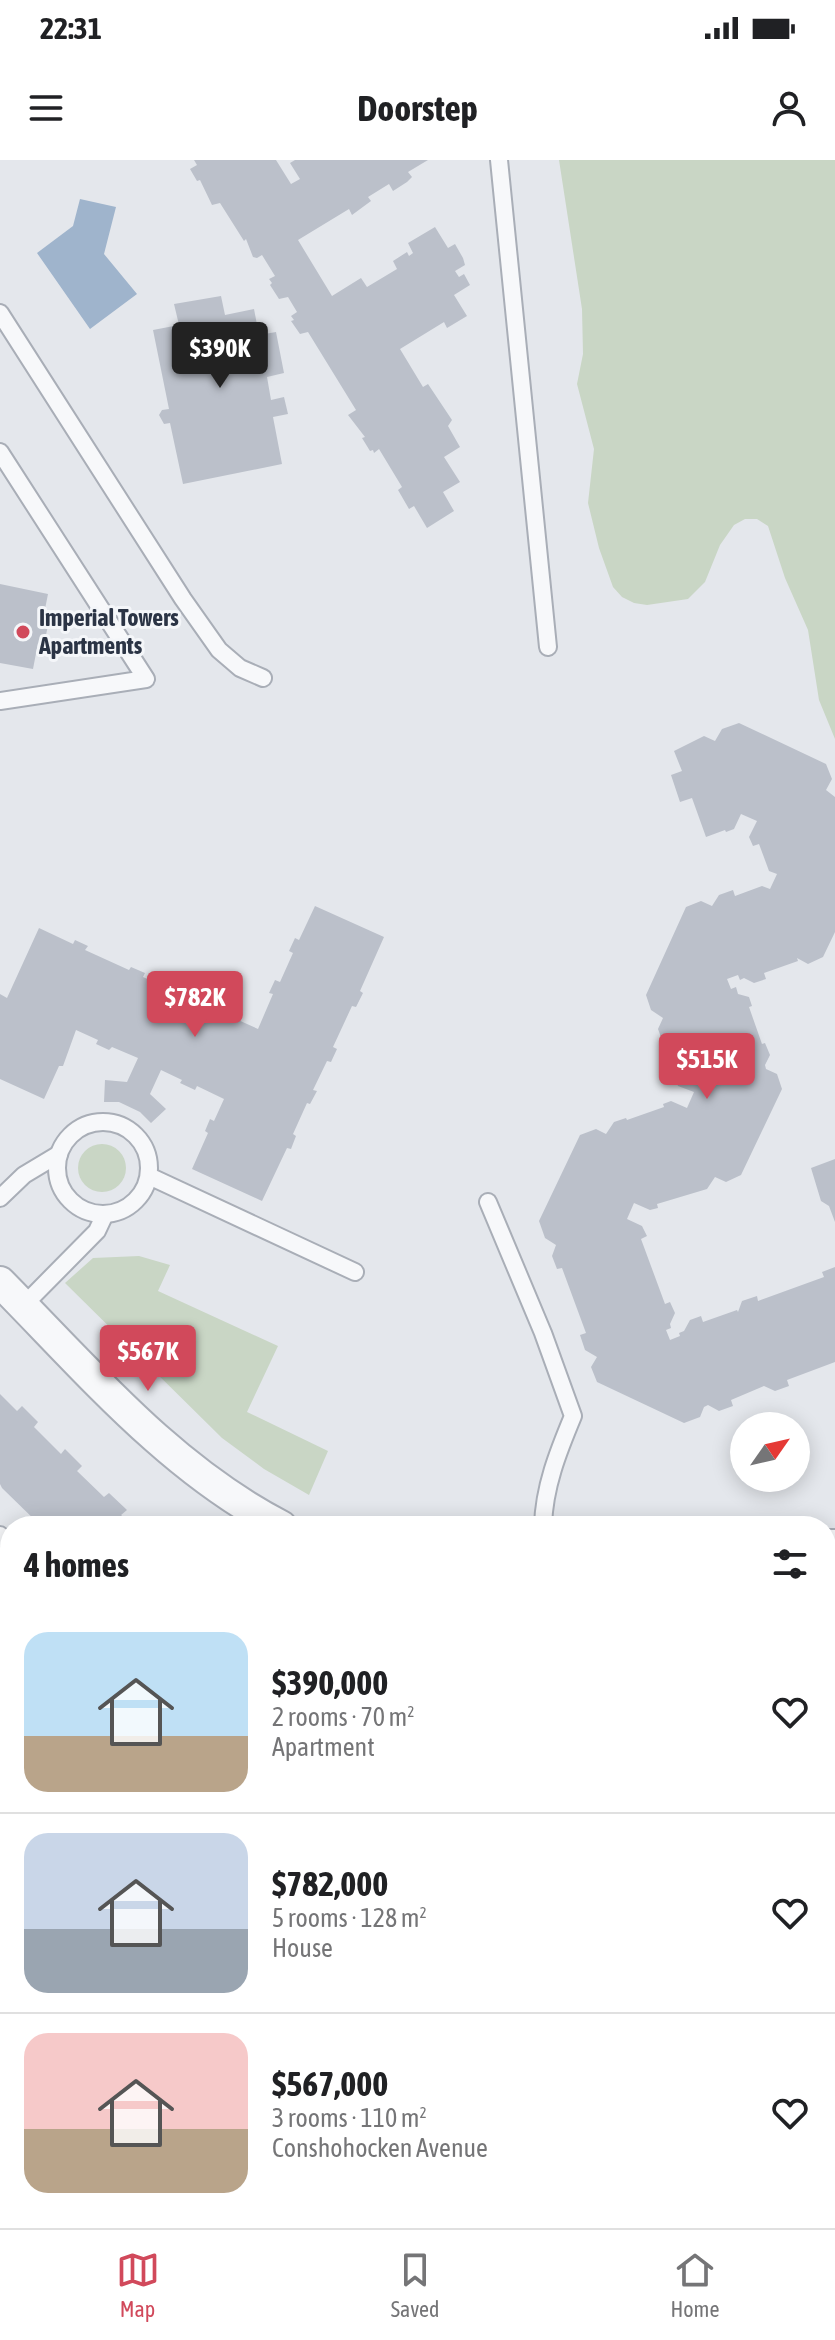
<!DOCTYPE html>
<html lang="en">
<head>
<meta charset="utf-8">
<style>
  :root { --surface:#fff; --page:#f2f2f2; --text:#202124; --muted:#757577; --line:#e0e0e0; --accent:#d1495b }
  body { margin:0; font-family:"Asap Condensed",sans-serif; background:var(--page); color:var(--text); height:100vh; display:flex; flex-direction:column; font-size:30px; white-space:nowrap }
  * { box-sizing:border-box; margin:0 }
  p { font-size:26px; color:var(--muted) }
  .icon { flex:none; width:44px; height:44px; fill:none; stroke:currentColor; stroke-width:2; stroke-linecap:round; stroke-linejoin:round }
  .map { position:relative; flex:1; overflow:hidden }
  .details { position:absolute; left:0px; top:1356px; width:836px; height:712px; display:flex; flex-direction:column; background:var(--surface); border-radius:32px 32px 0 0; box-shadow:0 4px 20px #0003 }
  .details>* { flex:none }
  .needle { width:52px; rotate:56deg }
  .fabs { position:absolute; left:730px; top:1252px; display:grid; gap:16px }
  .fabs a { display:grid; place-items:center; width:80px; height:80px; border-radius:50%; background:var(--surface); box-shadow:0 4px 20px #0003; font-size:40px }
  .price { position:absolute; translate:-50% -68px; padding:0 18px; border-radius:8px; background:var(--accent); color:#fff; font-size:26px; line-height:52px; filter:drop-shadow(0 2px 4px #0008) }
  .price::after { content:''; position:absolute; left:50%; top:48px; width:24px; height:18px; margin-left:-12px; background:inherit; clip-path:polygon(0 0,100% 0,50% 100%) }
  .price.current { background:#222; color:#fff }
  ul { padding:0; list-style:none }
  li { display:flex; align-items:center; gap:24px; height:200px; padding:0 24px }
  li+li { border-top:2px solid var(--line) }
  li span { display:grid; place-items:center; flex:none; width:224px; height:160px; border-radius:24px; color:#555 }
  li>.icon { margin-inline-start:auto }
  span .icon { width:96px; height:96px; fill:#fffc; stroke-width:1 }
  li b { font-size:34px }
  h2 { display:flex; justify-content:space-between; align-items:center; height:96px; padding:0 24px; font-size:34px }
  .status { display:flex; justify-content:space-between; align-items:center; height:56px; padding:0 40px; background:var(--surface); direction:ltr }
  .status svg { height:22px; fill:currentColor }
  header { display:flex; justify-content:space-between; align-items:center; height:104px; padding:0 24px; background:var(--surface); font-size:36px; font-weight:700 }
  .tab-bar { display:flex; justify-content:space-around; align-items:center; height:112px; border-top:2px solid var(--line); background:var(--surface); font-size:22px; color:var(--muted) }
  .tab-bar a { display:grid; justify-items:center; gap:4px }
  .tab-bar .current { color:var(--accent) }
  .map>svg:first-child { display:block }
</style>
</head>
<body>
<div class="status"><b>22:31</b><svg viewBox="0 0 49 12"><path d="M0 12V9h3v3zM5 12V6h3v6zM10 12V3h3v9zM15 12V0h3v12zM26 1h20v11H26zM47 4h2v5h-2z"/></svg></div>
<header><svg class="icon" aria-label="menu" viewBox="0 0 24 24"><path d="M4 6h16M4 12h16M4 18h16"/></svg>Doorstep<svg class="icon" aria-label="person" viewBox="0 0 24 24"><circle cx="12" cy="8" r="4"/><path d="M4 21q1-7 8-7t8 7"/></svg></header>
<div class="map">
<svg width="835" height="2068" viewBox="0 0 835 2068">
  <rect width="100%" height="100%" fill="#e4e7ec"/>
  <g fill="#c9d6c5">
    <polygon points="559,0 835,0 835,579 819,540 808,470 785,418 768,366 757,359 745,359 734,365 720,385 705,422 688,439 647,445 634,443 622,437 613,427 599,388 588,343 594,289 577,224 583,194 582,149"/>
    <circle cx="102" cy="1008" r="24"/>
    <polygon points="139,1096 170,1105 158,1131 278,1186 247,1252 328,1291 309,1335 264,1309 222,1278 65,1123 93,1098"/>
    <polygon points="826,1828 835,1828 835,2068 0,2068 0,1877 10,1877 10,2058 826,2058"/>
  </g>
  <polygon fill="#9fb4cc" points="80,39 116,47 104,94 137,134 90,169 37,93 73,66"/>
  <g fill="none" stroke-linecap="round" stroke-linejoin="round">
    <g stroke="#9fb4cc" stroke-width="9">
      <polyline points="826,1875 835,1872"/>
      <polyline points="351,2068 395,2062 407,2068"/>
      <polyline points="448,2068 461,2063 465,2058"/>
    </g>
  </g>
  <g fill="#bbc0ca">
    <polygon points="194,0 276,0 291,24 300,19 290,3 295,0 428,0 408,12 412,17 407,22 393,31 389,24 368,37 371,41 352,55 349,49 298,80 332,136 361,118 367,127 397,109 393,101 407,92 409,96 413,93 408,83 435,67 448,88 455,84 463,98 465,105 455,111 459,117 464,114 470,125 454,135 467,156 447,168 444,162 400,189 423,227 428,224 452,260 448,266 460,287 444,297 460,322 443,332 454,351 427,368 414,346 409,349 398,330 402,327 379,289 374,293 373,290 370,291 362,278 365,277 348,255 356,250 308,172 300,174 291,161 294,160 291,156 297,152 288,137 279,139 270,125 272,123 269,119 275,116 262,95 257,98 253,97 246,79 244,81 220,43 212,45 200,20 197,21 190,9 197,5"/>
    <polygon points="221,136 225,155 254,149 259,175 276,172 284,213 267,217 271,240 284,237 288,254 273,257 282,304 183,324 170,263 164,264 159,255 162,250 169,249 153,170 179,165 174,144"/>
    <polygon points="0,424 48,434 43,459 49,460 44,485 38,483 33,509 0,503"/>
    <polygon points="739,563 826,604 832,619 826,630 835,637 835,772 823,797 808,804 797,798 798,801 764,813 766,819 754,823 744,818 740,820 738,815 727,819 731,829 736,827 738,834 749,837 752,846 749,847 762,884 765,883 770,895 765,905 766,909 777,914 782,929 741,1015 726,1022 715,1017 707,1029 657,1044 658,1048 650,1050 634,1043 627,1059 642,1066 647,1076 641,1079 665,1144 670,1142 675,1153 670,1164 671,1168 666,1170 670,1180 680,1176 679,1173 684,1171 690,1160 701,1156 703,1162 737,1150 738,1152 742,1141 757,1136 758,1141 824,1117 822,1112 835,1107 835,1202 787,1220 789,1226 775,1231 764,1226 731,1240 733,1246 719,1251 708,1245 704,1247 700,1257 684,1263 597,1222 591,1207 597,1197 585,1190 580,1175 586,1173 562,1108 557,1109 552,1096 556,1085 545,1078 539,1061 580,975 596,969 606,974 614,962 626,958 627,960 664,947 663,944 671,941 687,948 694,932 678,926 675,918 678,916 665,880 662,880 658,869 663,858 651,850 646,835 686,747 701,741 712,746 719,735 733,730 735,736 762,726 770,729 777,714 769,711 759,684 753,686 749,677 757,661 741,654 734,669 726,672 725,670 706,677 692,638 680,642 671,615 682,611 674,591 704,576 715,581 722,569"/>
    <polygon points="315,746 384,777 360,831 363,833 356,847 352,846 333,887 337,889 331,902 327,901 313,930 317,931 310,944 307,943 293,974 296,976 291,989 287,988 262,1041 192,1009 208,973 205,971 210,959 214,961 224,939 197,926 195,930 180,923 182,920 161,910 150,934 166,949 151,963 140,952 119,942 104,942 105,920 127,922 138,898 112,887 109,890 96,884 98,880 76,870 63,906 59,906 44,939 0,919 0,834 7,838 39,768 73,784 75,780 88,786 85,790 129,810 131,807 145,813 143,817 258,869 273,834 269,833 275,820 280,822 293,793 289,791 295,778 299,780"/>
    <polygon points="835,999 835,1062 829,1046 821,1041 811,1008"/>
    <polygon points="0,1234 17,1251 22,1246 38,1262 34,1267 61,1294 65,1289 82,1306 77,1311 104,1337 109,1333 127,1350 121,1355 133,1366 41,1366 2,1328 0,1324"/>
    <polygon points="10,1486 10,1559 0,1566 0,1492"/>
    <polygon points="826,1638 835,1638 835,1725 826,1726"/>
    <polygon points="8,1722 10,1727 10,1781 0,1786 0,1725"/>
  </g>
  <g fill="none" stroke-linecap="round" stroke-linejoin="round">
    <g stroke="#a9aeb7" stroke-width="20">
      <g id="service">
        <polyline points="499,0 548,487"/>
        <polyline points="0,153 183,439 219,490 240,508 263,518"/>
        <polyline points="0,292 146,519 0,541"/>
        <circle cx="103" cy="1008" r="46"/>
        <polyline points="149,1016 355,1112"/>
        <polyline points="0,1038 24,1015 59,994"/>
        <path d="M488,1042L543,1173L573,1256C558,1292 544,1327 543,1366"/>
        <polyline points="23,1146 97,1071 105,1054"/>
        <polyline points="0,1375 10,1385"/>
        <polyline points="0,1436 10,1429"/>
        <polyline points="0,1824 10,1824"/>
      </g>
    </g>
    <g stroke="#a9aeb7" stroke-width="34">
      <g id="minor">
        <path d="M0,1122C87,1210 170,1309 281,1366"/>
        <polyline points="826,1385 835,1385"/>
        <polyline points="0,1642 10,1638"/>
      </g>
    </g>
    <g stroke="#c2c5cb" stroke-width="5" stroke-dasharray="6 6" stroke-linecap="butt">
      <polyline points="826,2034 835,2034"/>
      <polyline points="579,2058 592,2068"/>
      <polyline points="522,2068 548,2058"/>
    </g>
    <use href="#service" stroke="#f7f8fa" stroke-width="16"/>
    <use href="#minor" stroke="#f7f8fa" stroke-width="30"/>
  </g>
  <circle fill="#d1495b" stroke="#f4f6f9" stroke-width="3" cx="23" cy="472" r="8"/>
  <g text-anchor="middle" stroke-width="6" stroke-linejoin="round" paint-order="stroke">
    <g font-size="24" font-weight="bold" fill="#2b3445" stroke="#f4f6f9" text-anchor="start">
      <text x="39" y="466">Imperial Towers<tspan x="39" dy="28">Apartments</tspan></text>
    </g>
  </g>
</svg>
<div class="fabs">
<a><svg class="needle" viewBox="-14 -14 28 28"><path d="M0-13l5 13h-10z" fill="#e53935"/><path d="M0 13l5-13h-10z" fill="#757577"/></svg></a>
</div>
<b class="price current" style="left:220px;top:230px">$390K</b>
<b class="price" style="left:195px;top:879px">$782K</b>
<b class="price" style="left:707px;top:941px">$515K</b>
<b class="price" style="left:148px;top:1233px">$567K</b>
<section class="details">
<h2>4 homes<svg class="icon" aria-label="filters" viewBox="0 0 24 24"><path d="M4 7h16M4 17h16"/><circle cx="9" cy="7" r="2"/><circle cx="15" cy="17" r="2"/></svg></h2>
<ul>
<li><span style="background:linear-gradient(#bfe0f5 65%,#b9a48a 0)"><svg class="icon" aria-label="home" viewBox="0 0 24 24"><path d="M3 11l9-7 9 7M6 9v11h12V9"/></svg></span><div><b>$390,000</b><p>2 rooms · 70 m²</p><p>Apartment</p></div><svg class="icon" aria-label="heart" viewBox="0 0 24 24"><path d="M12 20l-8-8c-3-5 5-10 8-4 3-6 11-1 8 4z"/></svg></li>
<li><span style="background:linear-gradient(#c9d6e8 60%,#9aa5b1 0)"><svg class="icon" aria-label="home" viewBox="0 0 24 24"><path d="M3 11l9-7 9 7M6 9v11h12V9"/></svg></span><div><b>$782,000</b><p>5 rooms · 128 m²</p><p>House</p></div><svg class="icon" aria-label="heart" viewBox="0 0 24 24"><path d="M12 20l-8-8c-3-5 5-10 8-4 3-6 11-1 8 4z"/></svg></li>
<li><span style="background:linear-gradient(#f6c9c9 60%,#b9a48a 0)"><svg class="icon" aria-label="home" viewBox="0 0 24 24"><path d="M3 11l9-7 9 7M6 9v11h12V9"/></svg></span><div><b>$567,000</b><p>3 rooms · 110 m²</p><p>Conshohocken Avenue</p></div><svg class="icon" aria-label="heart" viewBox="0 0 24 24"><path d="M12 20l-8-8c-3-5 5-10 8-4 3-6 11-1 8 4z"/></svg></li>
</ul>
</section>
</div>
<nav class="tab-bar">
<a class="current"><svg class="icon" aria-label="map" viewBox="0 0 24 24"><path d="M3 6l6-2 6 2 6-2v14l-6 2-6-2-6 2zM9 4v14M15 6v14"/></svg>Map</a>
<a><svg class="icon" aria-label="saved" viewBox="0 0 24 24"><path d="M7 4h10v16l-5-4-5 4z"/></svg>Saved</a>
<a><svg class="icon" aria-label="home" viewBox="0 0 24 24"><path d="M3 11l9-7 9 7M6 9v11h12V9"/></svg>Home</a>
</nav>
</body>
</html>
